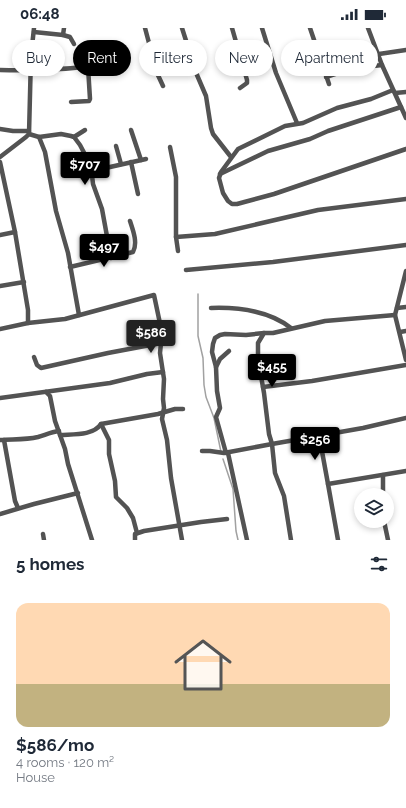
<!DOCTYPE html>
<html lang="en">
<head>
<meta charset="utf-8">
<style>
  :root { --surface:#fff; --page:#f2f2f3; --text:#1f2937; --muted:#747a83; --accent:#000 }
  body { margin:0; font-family:Raleway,sans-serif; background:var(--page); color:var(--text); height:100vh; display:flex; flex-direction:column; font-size:15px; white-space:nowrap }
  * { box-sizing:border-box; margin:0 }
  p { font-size:13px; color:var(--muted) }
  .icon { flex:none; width:22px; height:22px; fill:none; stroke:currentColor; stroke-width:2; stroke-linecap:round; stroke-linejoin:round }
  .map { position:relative; height:512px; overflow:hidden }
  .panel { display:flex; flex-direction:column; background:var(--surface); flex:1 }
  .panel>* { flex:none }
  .banner { position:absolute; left:12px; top:12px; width:382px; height:36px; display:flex; gap:8px }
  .fabs { position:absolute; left:354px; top:460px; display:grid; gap:8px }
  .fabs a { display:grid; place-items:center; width:40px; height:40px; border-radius:50%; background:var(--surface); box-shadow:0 2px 6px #0003; font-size:20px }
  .price { position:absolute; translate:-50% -34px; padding:0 9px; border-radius:4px; background:var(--accent); color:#fff; font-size:13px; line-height:26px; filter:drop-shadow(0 1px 2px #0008) }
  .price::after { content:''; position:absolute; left:50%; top:24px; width:12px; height:9px; margin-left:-6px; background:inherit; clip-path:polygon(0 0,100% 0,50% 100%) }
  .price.on { background:#222; color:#fff }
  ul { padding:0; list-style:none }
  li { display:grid; align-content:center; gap:8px; height:212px; padding:0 16px }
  li span { display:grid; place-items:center; height:124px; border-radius:12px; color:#555 }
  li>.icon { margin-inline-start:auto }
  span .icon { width:72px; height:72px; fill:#fffc; stroke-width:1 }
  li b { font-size:17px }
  h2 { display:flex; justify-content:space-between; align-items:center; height:48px; padding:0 16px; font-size:17px }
  .pill { padding:0 14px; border-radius:18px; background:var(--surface); box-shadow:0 2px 6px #0003; font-size:14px; line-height:36px }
  .pill.on { background:var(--accent); color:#fff }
  .status { display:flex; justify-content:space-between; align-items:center; height:28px; padding:0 20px; background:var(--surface); direction:ltr }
  .status svg { height:11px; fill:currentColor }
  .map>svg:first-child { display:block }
</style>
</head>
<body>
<div class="status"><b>06:48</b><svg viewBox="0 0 49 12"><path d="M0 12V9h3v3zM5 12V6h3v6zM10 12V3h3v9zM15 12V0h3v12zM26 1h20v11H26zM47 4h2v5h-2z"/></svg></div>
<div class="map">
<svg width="406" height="512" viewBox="0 0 406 512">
  <rect width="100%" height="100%" fill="#fff"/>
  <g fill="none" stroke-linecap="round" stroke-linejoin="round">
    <g stroke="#a1a1a1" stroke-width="1.5">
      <polyline points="198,266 198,308 203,330 204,357 206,369 214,390 221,424"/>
      <polyline points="223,431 233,461 236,503 238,512"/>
    </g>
    <g stroke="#535353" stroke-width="4.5">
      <polyline points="145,0 157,45 163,58"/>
      <polyline points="182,0 197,47 206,68 211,100 213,106 231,129"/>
      <polyline points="232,0 247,52 247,55 240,60"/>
      <polyline points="262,0 276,45 297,95"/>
      <polyline points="310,0 329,56"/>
      <polyline points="368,0 382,37 406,90"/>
      <polyline points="34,4 63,7 70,9 74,16"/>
      <polyline points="63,7 64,0"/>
      <polyline points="379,26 406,22"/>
      <path d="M0,42C39,43 78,41 117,35"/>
      <polyline points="326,49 341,44 356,43 365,39 382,37"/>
      <polyline points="393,62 371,71 337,80 303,95 285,98 238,121 221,144 219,150 223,165 228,173 232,176 237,176 274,166 406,121"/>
      <polyline points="395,65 406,64"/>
      <polyline points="71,74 89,73 90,71 88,39"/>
      <polyline points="0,101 13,103 29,103"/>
      <polyline points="131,102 141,132"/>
      <polyline points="29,106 39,109 45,124 56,183 68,225 79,287"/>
      <polyline points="39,109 61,106 71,108 74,109 80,117 91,138 93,156 102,181 111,230"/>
      <polyline points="74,109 85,102"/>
      <polyline points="116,118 121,136"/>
      <polyline points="170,119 176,149 176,209 178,223"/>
      <polyline points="0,129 26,109 29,106 31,28 34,0"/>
      <polyline points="0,134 15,204 28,282 28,295 65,291 154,267 162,305 160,325 164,351 163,371 164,380 162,391 167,412 171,450 182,512"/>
      <polyline points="131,134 138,166"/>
      <polyline points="92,142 101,141 146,131"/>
      <polyline points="220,146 268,123 310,111 328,103 401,79"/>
      <polyline points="0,207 15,204"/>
      <polyline points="176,209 215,206 318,182 406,171"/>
      <path d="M70,239L133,224C138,215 133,202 130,193"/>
      <polyline points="186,242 273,234 406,217"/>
      <polyline points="406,243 395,287 406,332"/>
      <polyline points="0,258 24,254"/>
      <path d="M211,280C239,279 269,283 291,300"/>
      <polyline points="397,280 406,279"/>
      <polyline points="395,287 325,293 273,305 264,305 258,315 258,331 264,365 269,406 272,416 363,400 406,390"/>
      <polyline points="0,301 28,295"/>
      <polyline points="400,304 406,303"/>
      <polyline points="34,329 37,337 41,340 108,325 161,315"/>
      <polyline points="216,339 220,331 229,323"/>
      <polyline points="263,359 312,353 406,337"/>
      <polyline points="46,364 50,368 55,393 65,421 68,436 92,512"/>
      <polyline points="0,370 110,355 147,346 163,344"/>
      <polyline points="101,396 109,412 109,426 115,453 116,469 127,480 133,490 137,505"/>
      <path d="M60,407C73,406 93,408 101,396L158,386L175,381H183"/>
      <polyline points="319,407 328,456"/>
      <path d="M0,412C13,411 25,412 38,409C45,407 51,404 59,403"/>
      <polyline points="4,412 15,473 18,480"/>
      <polyline points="202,423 210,423 224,425 272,416 275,445 284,468 291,512"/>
      <polyline points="226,425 216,389 220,380 217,363 216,339 212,324 213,316 215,310 220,307 225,306 246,307 264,305"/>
      <polyline points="228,425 247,512"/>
      <polyline points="383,467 383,447"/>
      <polyline points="0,486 34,476 78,465"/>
      <polyline points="384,493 388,512"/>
      <polyline points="43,506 44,512"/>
      <polyline points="135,512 135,506 144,503 201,494 227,491"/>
      <polyline points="338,512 328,456 406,443"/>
    </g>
  </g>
</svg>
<div class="fabs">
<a><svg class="icon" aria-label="layers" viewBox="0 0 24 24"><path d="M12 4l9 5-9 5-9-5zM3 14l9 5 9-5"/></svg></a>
</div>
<b class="price" style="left:85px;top:158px">$707</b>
<b class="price" style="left:104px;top:240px">$497</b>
<b class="price on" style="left:151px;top:326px">$586</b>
<b class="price" style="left:272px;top:360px">$455</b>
<b class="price" style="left:315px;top:433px">$256</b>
<div class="banner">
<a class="pill">Buy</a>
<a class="pill on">Rent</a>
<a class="pill">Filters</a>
<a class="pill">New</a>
<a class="pill">Apartment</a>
</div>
</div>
<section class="panel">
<h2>5 homes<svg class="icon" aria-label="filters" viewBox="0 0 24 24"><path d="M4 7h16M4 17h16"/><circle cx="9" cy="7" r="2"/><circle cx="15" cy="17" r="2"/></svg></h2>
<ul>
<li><span style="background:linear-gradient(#ffd9b3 65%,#c2b280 0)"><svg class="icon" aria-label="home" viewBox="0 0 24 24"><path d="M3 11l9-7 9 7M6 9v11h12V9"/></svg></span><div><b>$586/mo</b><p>4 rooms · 120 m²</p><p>House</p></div></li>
</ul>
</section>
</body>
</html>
